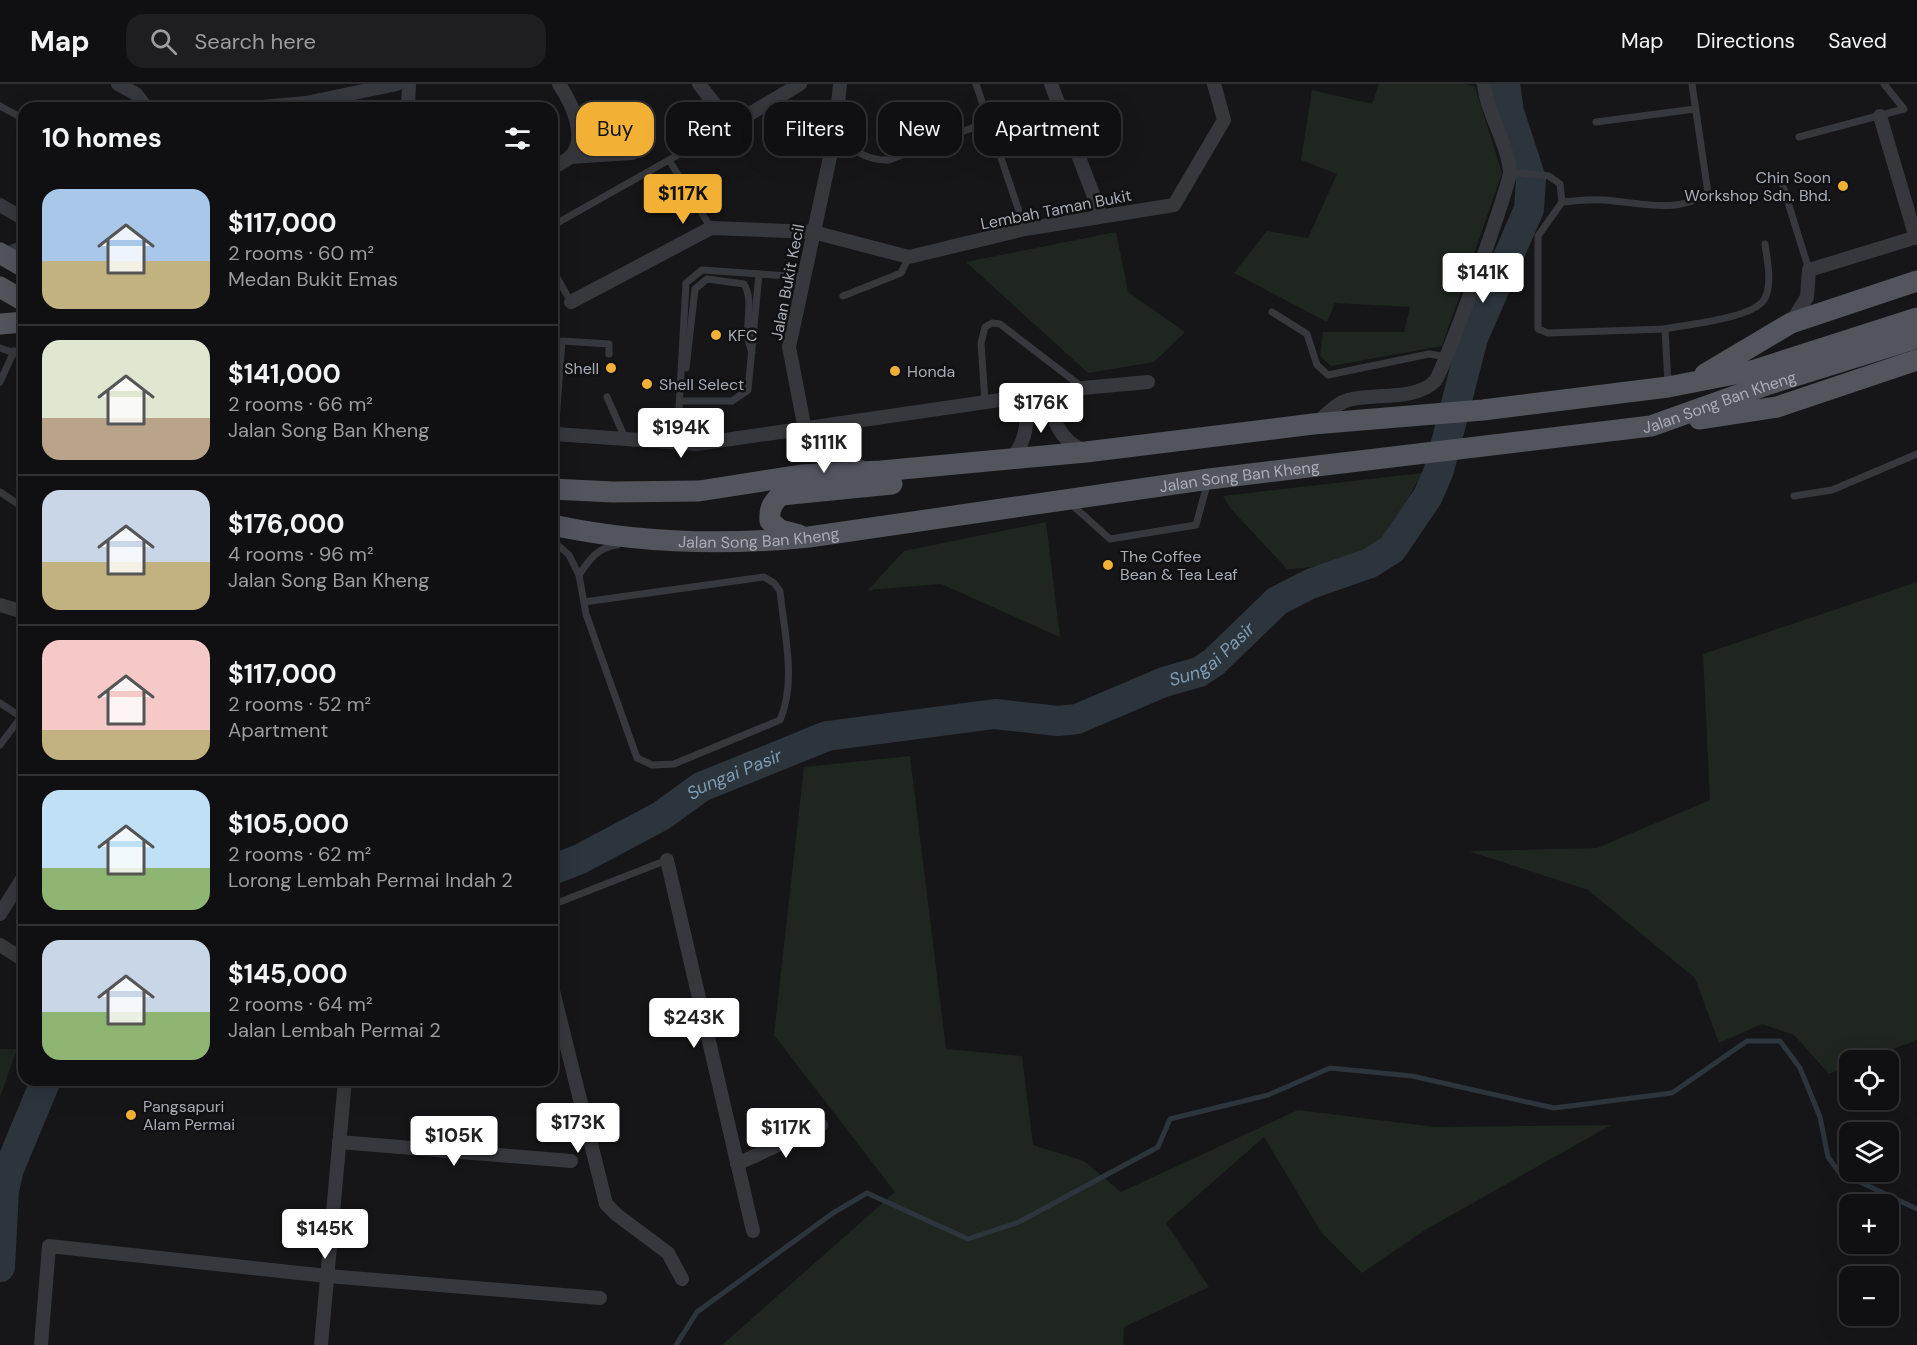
<!DOCTYPE html>
<html lang="en">
<head>
<meta charset="utf-8">
<style>
  :root { --surface:#101012; --page:#1e1e20; --text:#f1f3f6; --muted:#9c9d9f; --line:#303032; --accent:#f2b134 }
  body { margin:0; font-family:"DM Sans",sans-serif; background:var(--page); color:var(--text); height:100vh; display:flex; flex-direction:column; font-size:22px; white-space:nowrap }
  * { box-sizing:border-box; margin:0 }
  p { font-size:20px; color:var(--muted) }
  .icon { flex:none; width:33px; height:33px; fill:none; stroke:currentColor; stroke-width:2; stroke-linecap:round; stroke-linejoin:round }
  .map { position:relative; flex:1; overflow:hidden }
  .sheet { position:absolute; left:18px; top:18px; width:540px; height:984px; display:flex; flex-direction:column; background:var(--surface); border-radius:18px; box-shadow:0 6px 24px #0002,0 0 0 2px var(--line) }
  .sheet>* { flex:none }
  .banner { position:absolute; left:576px; top:18px; width:570px; height:54px; display:flex; gap:12px }
  .controls { position:absolute; left:1839px; top:966px; display:grid; gap:12px }
  .controls a { display:grid; place-items:center; width:60px; height:60px; border-radius:12px; background:var(--surface); box-shadow:0 6px 24px #0002,0 0 0 2px var(--line); font-size:30px }
  .price { position:absolute; translate:-50% -51px; padding:0 14px; border-radius:6px; background:#fff; color:#222; font-size:20px; line-height:39px; filter:drop-shadow(0 2px 3px #0008) }
  .price::after { content:''; position:absolute; left:50%; top:36px; width:18px; height:14px; margin-left:-9px; background:inherit; clip-path:polygon(0 0,100% 0,50% 100%) }
  .price.on { background:var(--accent); color:#111 }
  ul { padding:0; list-style:none }
  li { display:flex; align-items:center; gap:18px; height:150px; padding:0 24px }
  li+li { border-top:2px solid var(--line) }
  li span { display:grid; place-items:center; flex:none; width:168px; height:120px; border-radius:18px; color:#555 }
  li>.icon { margin-inline-start:auto }
  span .icon { width:72px; height:72px; fill:#fffc; stroke-width:1 }
  li b { font-size:26px }
  h2 { display:flex; justify-content:space-between; align-items:center; height:72px; padding:0 24px; font-size:26px }
  .tag { padding:0 21px; border-radius:18px; background:var(--surface); box-shadow:0 6px 24px #0002,0 0 0 2px var(--line); font-size:21px; line-height:54px }
  .tag.on { background:var(--accent); color:#111 }
  header { display:flex; align-items:center; gap:36px; box-sizing:border-box; height:84px; padding:0 30px; background:var(--surface); border-bottom:2px solid var(--line) }
  header strong { font-size:28px }
  nav { display:flex; gap:33px; margin-inline-start:auto; font-size:21px }
  .search { width:420px; height:54px; background:var(--page); display:flex; align-items:center; gap:15px; box-sizing:border-box; padding:0 21px; border-radius:18px; color:var(--muted); font-size:22px }
  .map>svg:first-child { display:block }
</style>
</head>
<body>
<header>
<strong>Map</strong>
<div class="search"><svg class="icon" aria-label="search" viewBox="0 0 24 24"><circle cx="10" cy="10" r="6"/><path d="M15 15l6 6"/></svg>Search here</div>
<nav><a>Map</a><a>Directions</a><a>Saved</a></nav>
</header>
<div class="map">
<svg width="1917" height="1261" viewBox="0 0 1917 1261">
  <rect width="100%" height="100%" fill="#161618"/>
  <g fill="#1e261f">
    <polygon points="1379,0 1465,0 1475,3 1502,89 1442,262 1331,282 1320,272 1323,248 1404,248 1410,223 1335,219 1327,238 1234,189 1267,147 1308,154 1337,90 1301,76 1312,6 1372,20"/>
    <polygon points="1116,148 1128,208 1185,248 1154,278 1088,289 966,178"/>
    <path d="M1422,389C1408,413 1396,441 1377,461C1362,476 1309,485 1287,485L1231,425L1223,412Z"/>
    <polygon points="1046,438 1060,553 941,500 868,506 904,467"/>
    <polygon points="1917,498 1917,956 1864,976 1850,976 1849,982 1829,990 1794,951 1762,940 1719,959 1695,894 1588,806 1469,767 1597,764 1710,716 1703,570"/>
    <polygon points="910,672 946,965 1022,972 1033,1061 1084,1077 1121,1108 1298,1026 1435,1043 1611,1041 1425,1146 1362,1189 1321,1148 1264,1053 1166,1139 1209,1203 1124,1243 1123,1261 722,1261 895,1108 774,951 804,683"/>
    <polygon points="0,965 17,965 0,1013"/>
  </g>
  <g fill="none" stroke-linecap="round" stroke-linejoin="round">
    <polyline stroke="#2c353c" stroke-width="5" points="676,1261 697,1228 833,1129 867,1109 968,1155 1019,1138 1158,1063 1170,1035 1268,1011 1330,984 1412,992 1554,1024 1672,1009 1747,957 1780,957 1800,984 1820,1033 1828,1073 1839,1088 1917,1125"/>
    <g stroke="#2c353c" stroke-width="30">
      <path id="s1" d="M552,786L580,775L661,732L701,703L827,652L995,630L1058,637L1077,635L1164,598L1199,588L1214,578L1277,517L1310,500L1370,479L1392,465L1428,412L1439,386L1473,254L1529,125L1531,95L1509,28L1505,0"/>
      <polyline points="0,1183 4,1106 9,1085 46,996"/>
    </g>
    <g stroke="#37383d" stroke-width="7">
      <polyline points="976,0 1025,145"/>
      <polyline points="0,22 24,35"/>
      <polyline points="1596,38 1695,25"/>
      <path d="M835,50C854,65 864,77 889,76L990,37"/>
      <polyline points="1799,53 1904,25 1884,0"/>
      <polyline points="669,76 711,144"/>
      <polyline points="1511,88 1549,92 1560,100 1562,118"/>
      <polyline points="1782,99 1809,186"/>
      <polyline points="552,142 731,41"/>
      <polyline points="552,185 571,218"/>
      <polyline points="843,212 901,189 909,173"/>
      <polyline points="1272,228 1307,250 1317,281 1328,291 1429,270 1447,273"/>
      <path d="M1665,245C1688,240 1750,235 1764,216C1773,201 1767,175 1765,160"/>
      <polyline points="0,264 24,272"/>
      <path d="M686,284L695,205L707,195L744,200C756,221 741,244 752,268"/>
      <polyline points="0,298 14,267"/>
      <path d="M1668,300L1665,245L1548,249L1538,245V152L1562,118C1575,117 1590,115 1604,116C1638,118 1677,131 1708,109L1692,0"/>
      <polyline points="607,313 625,354"/>
      <polyline points="681,317 732,317 748,306 759,190"/>
      <polyline points="985,318 981,259 985,243 992,239 1000,240 1082,303"/>
      <polyline points="555,350 562,257 609,260 609,270"/>
      <polyline points="677,359 686,199 702,186 803,193"/>
      <polyline points="0,408 24,424"/>
      <polyline points="1794,412 1832,406 1917,370"/>
      <polyline points="1070,419 1110,455 1196,441 1208,397"/>
      <path d="M552,456L569,471L579,491C589,476 598,463 617,461"/>
      <path d="M579,491L586,530L637,674L652,681L674,680L780,636C797,597 784,549 780,507L774,499L764,493L584,518"/>
      <polyline points="0,619 23,634"/>
      <polyline points="0,661 21,633"/>
      <polyline points="552,821 667,776"/>
    </g>
    <g stroke="#37383d" stroke-width="14">
      <polyline points="118,0 136,10 143,19 142,24"/>
      <polyline points="699,0 731,41 800,0"/>
      <path d="M840,0L835,50L789,263L807,356C823,374 837,377 860,382"/>
      <polyline points="1051,0 1101,131"/>
      <polyline points="317,20 343,24"/>
      <polyline points="251,24 306,19 397,0"/>
      <polyline points="408,24 409,0"/>
      <polyline points="1880,32 1916,154"/>
      <polyline points="570,73 632,69"/>
      <path d="M552,84C557,81 564,78 569,74C590,56 571,18 559,0"/>
      <polyline points="0,121 24,135"/>
      <polyline points="4,171 24,163"/>
      <polyline points="571,218 711,144 813,148 909,173 1025,145 1174,121 1224,36 1214,0"/>
      <polyline points="1791,239 1807,213 1809,186 1917,153"/>
      <path d="M1048,310C1053,334 1058,356 1083,366"/>
      <path d="M1315,339C1327,332 1334,320 1348,316C1373,309 1416,317 1435,297C1444,287 1511,99 1510,87C1507,57 1487,30 1484,0"/>
      <polyline points="552,356 555,350 697,360 1083,304 1148,298"/>
      <path d="M1013,373C1028,354 1027,337 1026,313"/>
      <polyline points="0,521 24,528"/>
      <polyline points="667,776 753,1147"/>
      <polyline points="0,830 24,792"/>
      <polyline points="0,861 24,876"/>
      <polyline points="552,903 606,1120 617,1131 668,1169 682,1195"/>
      <polyline points="339,1058 571,1077"/>
      <polyline points="737,1080 821,1041"/>
      <polyline points="41,1261 49,1162 327,1192 600,1214"/>
      <polyline points="321,1261 345,996"/>
    </g>
    <g stroke="#53555c" stroke-width="21">
      <polyline points="0,169 24,183"/>
      <polyline points="0,203 24,217"/>
      <polyline points="0,240 24,238"/>
      <polyline points="1705,290 1791,239 1917,197"/>
      <polyline points="1699,335 1777,323 1917,276"/>
      <polyline points="552,405 613,408 699,407 801,391 881,387 1086,368 1313,340 1483,326 1668,303 1755,286 1917,234"/>
      <path id="s2" d="M552,441C637,459 722,462 809,453L1209,395L1651,342L1766,301L1917,254"/>
      <path d="M799,451L780,446L770,437C769,425 772,419 781,411L892,400"/>
    </g>
  </g>
  <g fill="#f2b134" stroke="#111113" stroke-width="2">
    <circle cx="1843" cy="102" r="6"/>
    <circle cx="716" cy="251" r="6"/>
    <circle cx="611" cy="284" r="6"/>
    <circle cx="895" cy="287" r="6"/>
    <circle cx="647" cy="300" r="6"/>
    <circle cx="1108" cy="481" r="6"/>
    <circle cx="131" cy="1031" r="6"/>
  </g>
  <g text-anchor="middle" stroke-width="5" stroke-linejoin="round" paint-order="stroke">
    <g font-size="16" fill="#a8adb8" stroke="#111113" text-anchor="start">
      <text x="1831" y="99" text-anchor="end">Chin Soon<tspan x="1831" dy="18">Workshop Sdn. Bhd.</tspan></text>
      <text x="728" y="257">KFC</text>
      <text x="599" y="290" text-anchor="end">Shell</text>
      <text x="907" y="293">Honda</text>
      <text x="659" y="306">Shell Select</text>
      <text x="1120" y="478">The Coffee<tspan x="1120" dy="18">Bean &amp; Tea Leaf</tspan></text>
      <text x="143" y="1028">Pangsapuri<tspan x="143" dy="18">Alam Permai</tspan></text>
    </g>
    <g font-size="16" fill="#a8adb8" stroke="#111113">
      <text transform="translate(1056 125) rotate(-11)" y="6">Lembah Taman Bukit</text>
      <text transform="translate(787 198) rotate(-79)" y="6">Jalan Bukit Kecil</text>
      <text dy="6" stroke="none"><textPath href="#s2" startOffset="1180">Jalan Song Ban Kheng</textPath></text>
      <text dy="6" stroke="none"><textPath href="#s2" startOffset="693">Jalan Song Ban Kheng</textPath></text>
      <text dy="6" stroke="none"><textPath href="#s2" startOffset="208">Jalan Song Ban Kheng</textPath></text>
    </g>
    <g font-size="18" font-style="italic" fill="#7f9bb3" stroke="#111113">
      <text dy="6" stroke="none"><textPath href="#s1" startOffset="710">Sungai Pasir</textPath></text>
      <text dy="6" stroke="none"><textPath href="#s1" startOffset="207">Sungai Pasir</textPath></text>
    </g>
  </g>
</svg>
<div class="controls">
<a><svg class="icon" aria-label="locate" viewBox="0 0 24 24"><circle cx="12" cy="12" r="6"/><path d="M12 2v4M12 18v4M2 12h4M18 12h4"/></svg></a>
<a><svg class="icon" aria-label="layers" viewBox="0 0 24 24"><path d="M12 4l9 5-9 5-9-5zM3 14l9 5 9-5"/></svg></a>
<a>+</a>
<a>−</a>
</div>
<b class="price on" style="left:683px;top:141px">$117K</b>
<b class="price" style="left:1483px;top:220px">$141K</b>
<b class="price" style="left:1041px;top:350px">$176K</b>
<b class="price" style="left:681px;top:375px">$194K</b>
<b class="price" style="left:824px;top:390px">$111K</b>
<b class="price" style="left:694px;top:965px">$243K</b>
<b class="price" style="left:578px;top:1070px">$173K</b>
<b class="price" style="left:786px;top:1075px">$117K</b>
<b class="price" style="left:454px;top:1083px">$105K</b>
<b class="price" style="left:325px;top:1176px">$145K</b>
<div class="banner">
<a class="tag on">Buy</a>
<a class="tag">Rent</a>
<a class="tag">Filters</a>
<a class="tag">New</a>
<a class="tag">Apartment</a>
</div>
<section class="sheet">
<h2>10 homes<svg class="icon" aria-label="filters" viewBox="0 0 24 24"><path d="M4 7h16M4 17h16"/><circle cx="9" cy="7" r="2"/><circle cx="15" cy="17" r="2"/></svg></h2>
<ul>
<li><span style="background:linear-gradient(#a9c7e8 60%,#c2b280 0)"><svg class="icon" aria-label="home" viewBox="0 0 24 24"><path d="M3 11l9-7 9 7M6 9v11h12V9"/></svg></span><div><b>$117,000</b><p>2 rooms · 60 m²</p><p>Medan Bukit Emas</p></div></li>
<li><span style="background:linear-gradient(#dfe7d0 65%,#b9a48a 0)"><svg class="icon" aria-label="home" viewBox="0 0 24 24"><path d="M3 11l9-7 9 7M6 9v11h12V9"/></svg></span><div><b>$141,000</b><p>2 rooms · 66 m²</p><p>Jalan Song Ban Kheng</p></div></li>
<li><span style="background:linear-gradient(#c9d6e8 60%,#c2b280 0)"><svg class="icon" aria-label="home" viewBox="0 0 24 24"><path d="M3 11l9-7 9 7M6 9v11h12V9"/></svg></span><div><b>$176,000</b><p>4 rooms · 96 m²</p><p>Jalan Song Ban Kheng</p></div></li>
<li><span style="background:linear-gradient(#f6c9c9 75%,#c2b280 0)"><svg class="icon" aria-label="home" viewBox="0 0 24 24"><path d="M3 11l9-7 9 7M6 9v11h12V9"/></svg></span><div><b>$117,000</b><p>2 rooms · 52 m²</p><p>Apartment</p></div></li>
<li><span style="background:linear-gradient(#bfe0f5 65%,#8fb573 0)"><svg class="icon" aria-label="home" viewBox="0 0 24 24"><path d="M3 11l9-7 9 7M6 9v11h12V9"/></svg></span><div><b>$105,000</b><p>2 rooms · 62 m²</p><p>Lorong Lembah Permai Indah 2</p></div></li>
<li><span style="background:linear-gradient(#c9d6e8 60%,#8fb573 0)"><svg class="icon" aria-label="home" viewBox="0 0 24 24"><path d="M3 11l9-7 9 7M6 9v11h12V9"/></svg></span><div><b>$145,000</b><p>2 rooms · 64 m²</p><p>Jalan Lembah Permai 2</p></div></li>
</ul>
</section>
</div>
</body>
</html>
